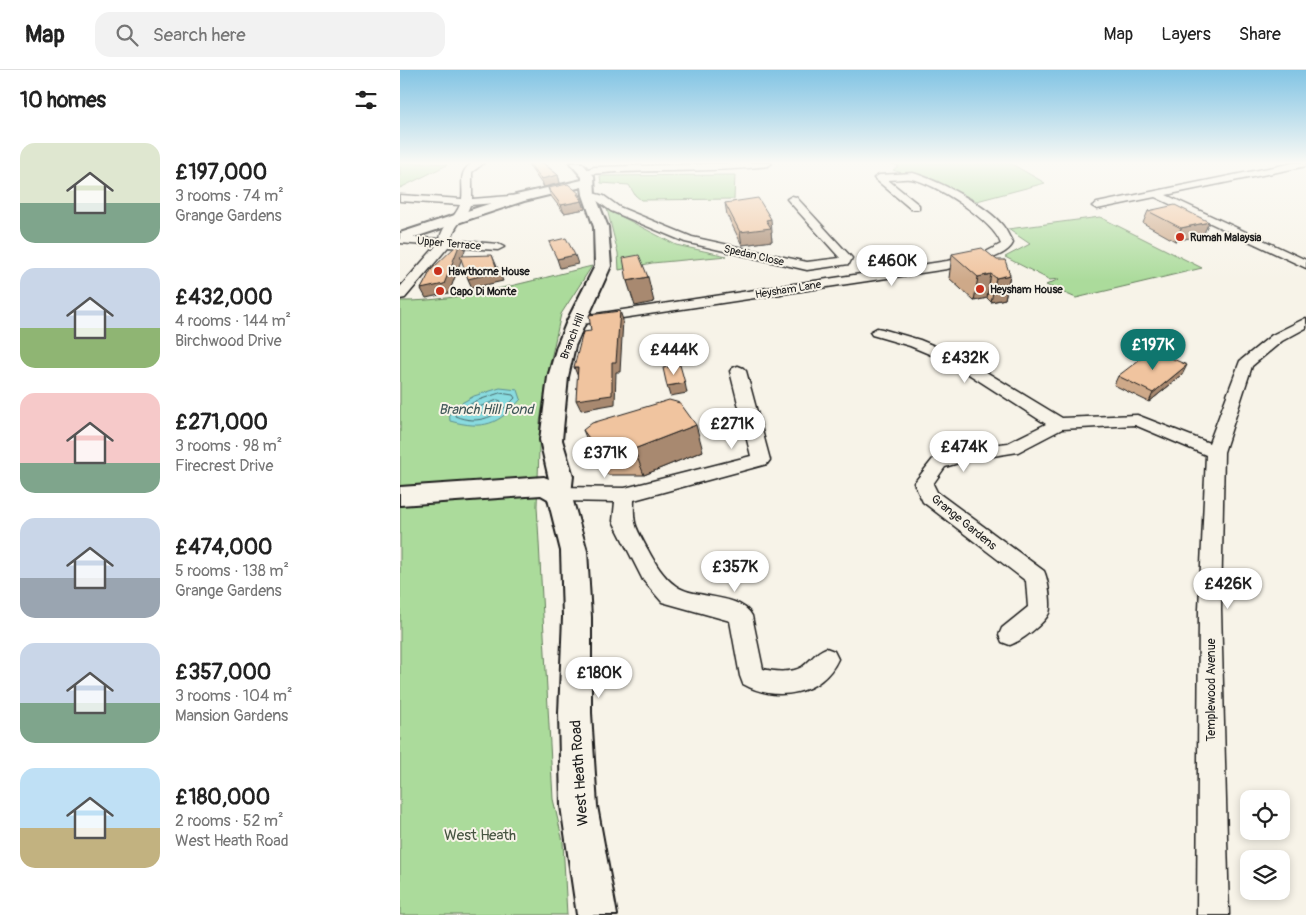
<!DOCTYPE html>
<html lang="en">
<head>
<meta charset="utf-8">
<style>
  :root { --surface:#fff; --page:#f2f2f2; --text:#222; --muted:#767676; --line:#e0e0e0; --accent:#0f766e }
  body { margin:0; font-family:Pangolin,sans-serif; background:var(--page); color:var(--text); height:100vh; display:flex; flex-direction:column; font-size:19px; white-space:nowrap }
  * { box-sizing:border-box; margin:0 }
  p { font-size:16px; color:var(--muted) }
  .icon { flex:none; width:28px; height:28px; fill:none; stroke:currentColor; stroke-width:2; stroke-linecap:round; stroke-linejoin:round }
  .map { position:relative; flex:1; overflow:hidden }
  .details { display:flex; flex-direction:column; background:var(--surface); width:400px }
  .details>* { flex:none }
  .tools { position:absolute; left:840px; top:720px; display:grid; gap:10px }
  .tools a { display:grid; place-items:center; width:50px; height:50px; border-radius:10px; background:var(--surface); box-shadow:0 2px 8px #0003; font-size:25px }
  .price { position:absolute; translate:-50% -42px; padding:0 11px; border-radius:18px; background:#fff; color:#222; font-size:16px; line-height:32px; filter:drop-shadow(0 1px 2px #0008) }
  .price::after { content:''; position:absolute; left:50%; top:30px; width:15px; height:11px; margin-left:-8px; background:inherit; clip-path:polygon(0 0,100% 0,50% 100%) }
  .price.on { background:var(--accent); color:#fff }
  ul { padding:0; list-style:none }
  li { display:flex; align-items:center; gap:15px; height:125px; padding:0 20px }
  li span { display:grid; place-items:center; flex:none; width:140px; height:100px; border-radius:15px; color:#555 }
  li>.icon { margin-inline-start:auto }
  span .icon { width:60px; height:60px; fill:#fffc; stroke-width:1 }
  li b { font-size:21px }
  h2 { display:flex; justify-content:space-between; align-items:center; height:60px; padding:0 20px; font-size:21px }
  header { display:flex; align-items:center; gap:30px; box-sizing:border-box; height:70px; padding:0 25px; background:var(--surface); border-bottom:1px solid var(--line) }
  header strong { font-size:24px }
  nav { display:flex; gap:28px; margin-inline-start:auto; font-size:18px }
  .search { width:350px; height:45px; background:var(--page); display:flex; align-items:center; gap:12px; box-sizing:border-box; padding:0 18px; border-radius:15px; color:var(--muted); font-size:19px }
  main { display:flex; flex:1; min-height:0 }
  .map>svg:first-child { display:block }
</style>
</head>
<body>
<header>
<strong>Map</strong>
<div class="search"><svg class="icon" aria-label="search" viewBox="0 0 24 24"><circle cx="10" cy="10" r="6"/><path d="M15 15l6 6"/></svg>Search here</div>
<nav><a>Map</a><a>Layers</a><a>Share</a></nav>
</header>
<main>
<section class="details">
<h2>10 homes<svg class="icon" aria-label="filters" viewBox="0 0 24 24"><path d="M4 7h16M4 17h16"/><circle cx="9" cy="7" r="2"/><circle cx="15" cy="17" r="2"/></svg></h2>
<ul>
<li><span style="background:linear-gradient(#dfe7d0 60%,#7fa58c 0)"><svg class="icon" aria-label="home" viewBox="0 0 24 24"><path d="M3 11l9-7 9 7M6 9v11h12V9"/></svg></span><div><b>£197,000</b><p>3 rooms · 74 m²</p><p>Grange Gardens</p></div></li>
<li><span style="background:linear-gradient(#c9d6e8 60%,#8fb573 0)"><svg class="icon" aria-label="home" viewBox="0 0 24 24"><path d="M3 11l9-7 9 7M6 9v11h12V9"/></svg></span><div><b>£432,000</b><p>4 rooms · 144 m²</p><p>Birchwood Drive</p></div></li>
<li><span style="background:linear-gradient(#f6c9c9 70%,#7fa58c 0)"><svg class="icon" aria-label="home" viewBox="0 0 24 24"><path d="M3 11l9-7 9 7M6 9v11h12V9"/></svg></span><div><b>£271,000</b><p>3 rooms · 98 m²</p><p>Firecrest Drive</p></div></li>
<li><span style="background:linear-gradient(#c9d6e8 60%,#9aa5b1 0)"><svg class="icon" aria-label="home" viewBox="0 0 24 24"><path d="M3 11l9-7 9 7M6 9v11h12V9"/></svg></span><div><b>£474,000</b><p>5 rooms · 138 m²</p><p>Grange Gardens</p></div></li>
<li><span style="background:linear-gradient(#c9d6e8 60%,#7fa58c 0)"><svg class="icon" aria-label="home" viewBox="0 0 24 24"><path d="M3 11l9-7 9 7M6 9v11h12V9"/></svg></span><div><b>£357,000</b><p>3 rooms · 104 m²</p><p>Mansion Gardens</p></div></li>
<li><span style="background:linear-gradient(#bfe0f5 60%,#c2b280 0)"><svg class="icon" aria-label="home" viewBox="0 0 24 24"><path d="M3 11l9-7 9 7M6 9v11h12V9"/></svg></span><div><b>£180,000</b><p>2 rooms · 52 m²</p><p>West Heath Road</p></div></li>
</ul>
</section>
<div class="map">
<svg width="906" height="845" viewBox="0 0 906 845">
  <rect width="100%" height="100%" fill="#f7f3e8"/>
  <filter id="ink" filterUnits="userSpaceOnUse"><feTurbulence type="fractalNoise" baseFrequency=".02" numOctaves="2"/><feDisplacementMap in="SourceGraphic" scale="10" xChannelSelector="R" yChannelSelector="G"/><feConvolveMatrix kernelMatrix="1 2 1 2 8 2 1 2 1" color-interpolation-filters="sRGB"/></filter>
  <g filter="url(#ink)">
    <g fill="#abdb9b" stroke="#647c5c">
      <polygon points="0,93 35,93 47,95 0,118"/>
      <polygon points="487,93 610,93 645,113 577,131 525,107 508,105 493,100 499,96"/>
      <polygon points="335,105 334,129 241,130 235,125 229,115 201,113 200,106"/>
      <polygon points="207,139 276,175 327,186 252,193 219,200 218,183"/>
      <polygon points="700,147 802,198 676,228 646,215 659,209 650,210 605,187 630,174 608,159"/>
      <path d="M192,196L161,244L147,307L140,352L137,436L153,729L163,772L167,845H0V231C60,232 133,210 192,196Z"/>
    </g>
    <path fill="#89dbdf" stroke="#5d8f91" d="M100,318L118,320L121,329C98,355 84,360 50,351L49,340L74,326Z"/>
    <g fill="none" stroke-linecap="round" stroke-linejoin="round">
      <g stroke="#48686a" stroke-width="1">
        <path d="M100,323L113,325L115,328C98,346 79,356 55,346L56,342L76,331Z"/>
        <path d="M98,330L101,331C96,341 82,346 71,343L72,340Z"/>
      </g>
      <g stroke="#1c1c1c" stroke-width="3">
        <g id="minor">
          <path d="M73,93H84L72,102V129L122,125L127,128L122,131L70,135C66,148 53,156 51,170L98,174L104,177L98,180L48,177L5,228L0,229V217L36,176L0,173V167L40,169C42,155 55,148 60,135L0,131V125L62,129C64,113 57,102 73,93Z"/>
          <path d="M347,93H372L368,96C318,102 268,100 218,102C209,102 185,106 180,102L194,97Z"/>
          <polygon points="893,93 906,93 906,96 766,125 906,190 906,198 755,127 697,139 692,136 697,133"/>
          <path d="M513,103C537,110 588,136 603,156C607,161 609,167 613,173C606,190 564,195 547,199L176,255L169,251L176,247L547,191L584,183L601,174C595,152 534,112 511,109C504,108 495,110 488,110L519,135V139H511L474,108L479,105Z"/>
          <polygon points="189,122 204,126 219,137 292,167 407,192 440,188 387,129 392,126 396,127 452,188 449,194 407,200 285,172 211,141 196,130 186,127 186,123"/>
          <path d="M906,248V258L882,271L852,296L824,382L821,539L829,845H797L799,539L806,385L735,355L662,359L618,382L568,390L545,397L533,414L537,422L644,501C648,509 652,535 649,543C645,553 620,572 610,575L602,572L599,565L602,558L628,537L626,511L523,432L514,413L533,389L566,378L608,373L646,354L553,294L510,276L472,265L470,262L477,258L482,259L520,270L563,288L662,348L737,345L809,373L840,291L872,265Z"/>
          <path d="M338,296L343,298L346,301L370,390L367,394L234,430C233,456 236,457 248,480C255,493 263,507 276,516C293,529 341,523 352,546L363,599C374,602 392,603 402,597C411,591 415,582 426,578L434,581L438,589C422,625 376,633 343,614L340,606L330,551L262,532L243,510L213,451L215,432L159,431L152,429L150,424L152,419L159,417L225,418L351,386L330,301L333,298Z"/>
        </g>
      </g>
      <g stroke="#1c1c1c" stroke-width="4">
        <polygon id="tertiary" points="170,93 182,93 194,106 195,125 208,157 211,196 175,276 168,307 162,370 173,406 171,424 187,481 191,547 191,643 197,736 217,845 177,845 161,736 159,643 163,547 161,481 148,429 141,425 0,435 0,417 144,407 149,409 140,370 148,307 157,276 167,251 195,196 194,157 183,125 182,117 124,131 0,172 0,163 116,125 182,110 182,107"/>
      </g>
      <use href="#minor" fill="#f7f3e8" fill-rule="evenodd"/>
      <use href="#tertiary" fill="#f7f3e8" fill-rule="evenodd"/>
    </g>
    <g fill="#cea989" stroke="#1c1c1c">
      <polygon points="127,93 143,93 158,105 160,113 144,117"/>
      <polygon points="148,118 180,124 185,139 164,143 151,126"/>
      <polygon points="325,133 372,162 371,162 372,171 342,175 327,145"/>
      <polygon points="748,141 809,152 803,165 775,171 743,153"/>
      <polygon points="552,184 610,205 605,229 591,232 587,228 574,231 549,208"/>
      <polygon points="782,305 749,332 714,315 718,306"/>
      <polygon points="183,360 303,381 244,405 208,405 194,387"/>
    </g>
    <g fill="#a8896f" stroke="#1c1c1c">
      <polygon points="158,105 160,113 144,117 141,109"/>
      <polygon points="182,131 185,139 164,143 161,135"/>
      <polygon points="371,149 372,162 371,162 372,171 342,175 340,162 366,150"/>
      <polygon points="809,152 803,165 775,171 781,158"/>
      <polygon points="61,171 65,180 49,223 26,228 21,219"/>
      <polygon points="92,185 103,211 72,218 68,209"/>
      <polygon points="175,185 178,194 160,198 157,189"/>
      <polygon points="591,204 587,228 574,231 578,207"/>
      <polygon points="610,205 605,229 591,232 596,208"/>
      <polygon points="248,207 254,232 235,236 227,211"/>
      <polygon points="220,241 223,250 220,302 216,302 215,334 181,340 176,330 212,292"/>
      <polygon points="787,295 782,305 749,332 753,323"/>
      <polygon points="174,297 178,297 178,307"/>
      <polygon points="285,313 287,323 270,326 267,316"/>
      <polygon points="296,355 303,381 244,405 234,379"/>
    </g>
    <g fill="#f0c49f" stroke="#1c1c1c">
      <polygon points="129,93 143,93 158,105 141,109"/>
      <polygon points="168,114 180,124 177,124 182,131 161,135 148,118"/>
      <polygon points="358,128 371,149 366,150 371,158 340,162 325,133"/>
      <polygon points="775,135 809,152 781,158 748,141"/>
      <polygon points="166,168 175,185 157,189 149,172"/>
      <polygon points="61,171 44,214 21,219 31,200"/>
      <polygon points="582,178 597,190 605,190 610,205 596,208 591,204 578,207 552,184"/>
      <polygon points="92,185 98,202 68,209 60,186"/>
      <polygon points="239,185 248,207 227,211 223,188"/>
      <polygon points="220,241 216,292 212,292 212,325 176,330 178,297 174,297 183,262 191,261 189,245"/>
      <polygon points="752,280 787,295 753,323 718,306"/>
      <polygon points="280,295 285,313 267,316 263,298"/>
      <polygon points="269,330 280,333 296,355 234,379 197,379 183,360 192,353"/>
    </g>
  </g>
  <linearGradient id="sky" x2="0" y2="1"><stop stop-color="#82c4e4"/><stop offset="0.44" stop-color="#fbfaf5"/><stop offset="1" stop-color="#fbfaf5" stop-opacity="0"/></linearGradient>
  <rect width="906" height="211" fill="url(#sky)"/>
  <g fill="#c8321e" stroke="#f7f3e8" stroke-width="2">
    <circle cx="780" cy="167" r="5"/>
    <circle cx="38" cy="201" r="5"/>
    <circle cx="580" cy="219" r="5"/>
    <circle cx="40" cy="221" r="5"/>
  </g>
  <g text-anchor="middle" stroke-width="4" stroke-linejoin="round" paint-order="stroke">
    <g font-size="11" font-weight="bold" fill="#1c1c1c" stroke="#f7f3e8" text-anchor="start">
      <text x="790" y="171">Rumah Malaysia</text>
      <text x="48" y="205">Hawthorne House</text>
      <text x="590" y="223">Heysham House</text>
      <text x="50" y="225">Capo Di Monte</text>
    </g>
    <g font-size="11" fill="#1c1c1c" stroke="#f7f3e8">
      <text transform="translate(49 173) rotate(5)" y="4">Upper Terrace</text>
      <text transform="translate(354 185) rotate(13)" y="4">Spedan Close</text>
      <text transform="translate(388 219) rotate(-9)" y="4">Heysham Lane</text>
      <text transform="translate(172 266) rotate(-69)" y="4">Branch Hill</text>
    </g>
    <g font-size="12" fill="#1c1c1c" stroke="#f7f3e8">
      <text transform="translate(564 452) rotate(39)" y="4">Grange Gardens</text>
      <text transform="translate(811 620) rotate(-90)" y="4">Templewood Avenue</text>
    </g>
    <g font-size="14" font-style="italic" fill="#3d5556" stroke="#f7f3e8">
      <text x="86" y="344">Branch Hill Pond</text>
    </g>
    <g font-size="15" fill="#1c1c1c" stroke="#f7f3e8">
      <text transform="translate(179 703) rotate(-94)" y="5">West Heath Road</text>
    </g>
    <g font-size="15" fill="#475542" stroke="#f7f3e8">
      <text x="80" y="770">West Heath</text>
    </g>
  </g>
</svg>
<div class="tools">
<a><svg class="icon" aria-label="locate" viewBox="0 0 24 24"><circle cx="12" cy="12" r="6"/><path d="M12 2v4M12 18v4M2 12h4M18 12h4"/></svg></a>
<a><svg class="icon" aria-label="layers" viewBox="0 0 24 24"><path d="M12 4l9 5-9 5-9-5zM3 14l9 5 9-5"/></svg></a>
</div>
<b class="price" style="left:492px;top:217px">£460K</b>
<b class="price on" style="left:753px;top:301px">£197K</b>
<b class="price" style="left:274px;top:306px">£444K</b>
<b class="price" style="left:565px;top:314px">£432K</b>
<b class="price" style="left:332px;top:380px">£271K</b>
<b class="price" style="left:564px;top:403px">£474K</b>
<b class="price" style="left:205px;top:409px">£371K</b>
<b class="price" style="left:335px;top:523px">£357K</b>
<b class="price" style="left:828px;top:540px">£426K</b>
<b class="price" style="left:199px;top:629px">£180K</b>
</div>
</main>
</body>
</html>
